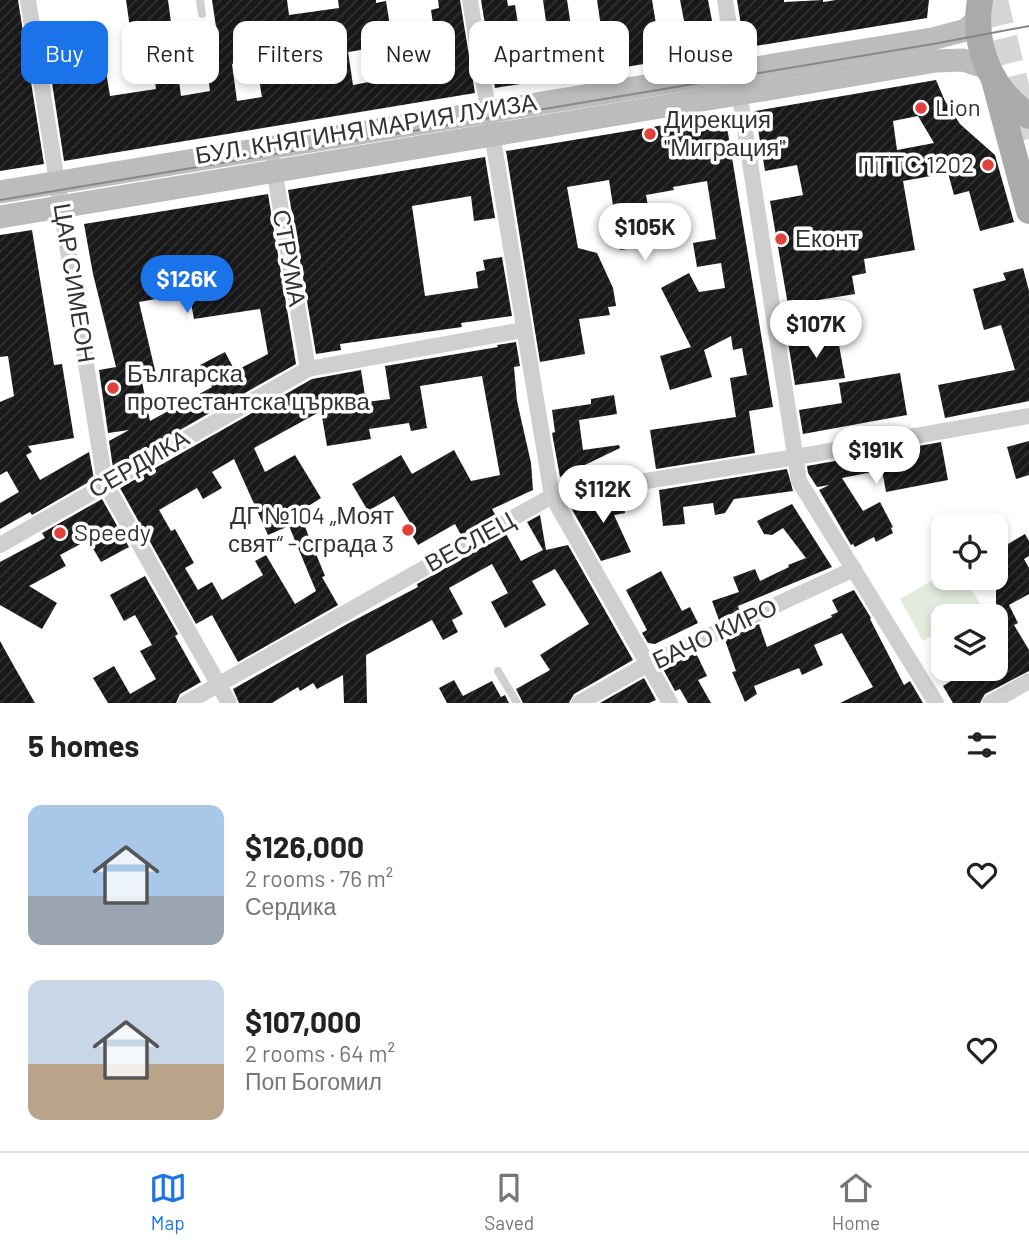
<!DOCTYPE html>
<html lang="en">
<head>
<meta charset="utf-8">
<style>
  :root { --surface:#fff; --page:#f2f2f2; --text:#222; --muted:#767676; --line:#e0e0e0; --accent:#1a73e8 }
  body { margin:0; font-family:Barlow,sans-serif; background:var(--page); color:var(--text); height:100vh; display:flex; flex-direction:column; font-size:26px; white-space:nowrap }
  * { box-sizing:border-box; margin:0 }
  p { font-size:23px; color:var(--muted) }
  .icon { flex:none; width:38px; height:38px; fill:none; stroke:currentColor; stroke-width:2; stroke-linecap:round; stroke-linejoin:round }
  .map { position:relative; height:703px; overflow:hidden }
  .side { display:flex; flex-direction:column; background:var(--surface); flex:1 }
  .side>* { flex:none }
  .banner { position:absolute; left:21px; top:21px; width:987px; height:63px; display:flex; gap:14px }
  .fabs { position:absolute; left:931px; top:513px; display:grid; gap:14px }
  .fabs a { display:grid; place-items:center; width:77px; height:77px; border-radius:14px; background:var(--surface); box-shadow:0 4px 10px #0003; font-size:35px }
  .price { position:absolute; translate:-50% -60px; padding:0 16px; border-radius:24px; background:#fff; color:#222; font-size:23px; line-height:46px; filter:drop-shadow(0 2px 4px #0008) }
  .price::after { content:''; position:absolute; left:50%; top:42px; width:21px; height:16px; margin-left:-10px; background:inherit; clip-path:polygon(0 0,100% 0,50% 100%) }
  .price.on { background:var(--accent); color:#fff }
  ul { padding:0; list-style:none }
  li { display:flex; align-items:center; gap:21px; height:175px; padding:0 28px }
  li span { display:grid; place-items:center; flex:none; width:196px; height:140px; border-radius:14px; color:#555 }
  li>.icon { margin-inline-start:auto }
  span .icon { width:84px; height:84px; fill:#fffc; stroke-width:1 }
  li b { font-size:30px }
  h2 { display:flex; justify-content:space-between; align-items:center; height:84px; padding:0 28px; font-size:30px }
  .chip { padding:0 24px; border-radius:14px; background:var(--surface); box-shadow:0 4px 10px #0003; font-size:24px; line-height:63px }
  .chip.on { background:var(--accent); color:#fff }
  .dock { display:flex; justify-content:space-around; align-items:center; height:98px; border-top:2px solid var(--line); background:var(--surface); font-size:19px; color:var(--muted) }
  .dock a { display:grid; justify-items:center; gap:4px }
  .dock .on { color:var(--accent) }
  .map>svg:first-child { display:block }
</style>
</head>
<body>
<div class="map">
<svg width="1029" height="703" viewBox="0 0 1029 703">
  <defs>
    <pattern id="building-hatch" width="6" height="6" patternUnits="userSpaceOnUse" patternTransform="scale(1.75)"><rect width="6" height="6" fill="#191919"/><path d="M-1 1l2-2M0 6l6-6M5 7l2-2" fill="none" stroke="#323232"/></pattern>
  </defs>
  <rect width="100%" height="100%" fill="#fff"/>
  <polygon fill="#e3ebde" points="943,574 943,578 965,578 982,607 967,616 943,616 943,629 923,641 900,599"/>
  <polygon fill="#fff" points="1029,9 1029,57 1025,58 1015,12"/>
  <g fill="url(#building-hatch)" fill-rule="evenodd">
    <polygon points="0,0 18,0 44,164 0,171"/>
    <path d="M126,0H168L181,96L210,91L203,42L218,40L212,0H287L289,15L339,8L338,0H376V3L386,1L393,45L348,52L353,85L391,78L390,69L419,64L421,73L452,69L448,36L435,38L431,10L439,8L438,0H460L475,93L64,161L47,50L101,41L110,96L156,89L148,33L131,35ZM256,61L262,97L237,101L232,64Z"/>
    <polygon points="481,0 507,0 508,6 515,5 522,48 549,43 543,0 567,0 573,39 602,34 597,0 652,0 657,30 685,26 680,0 708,0 718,52 495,88"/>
    <polygon points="737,0 784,0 784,2 823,0 823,2 836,0 929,0 927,18 749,47 744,44"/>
    <path d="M936,80L945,101L960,124L995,155L1014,222L980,231L969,191L954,195L948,173L903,181L915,250L864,259L866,273L852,276L855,294L788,305L770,201L803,195L797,165L765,171L755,111ZM918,116L934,143L897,150L893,121Z"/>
    <polygon points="725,115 773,407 749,411 755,453 656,469 650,430 736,417 730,378 747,375 742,348 733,350 731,336 704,350 712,377 670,390 660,356 691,347 661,288 689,273 699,292 725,288 721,263 697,267 693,243 716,239 707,181 673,187 674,190 646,195 655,245 620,250 609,180 567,187 578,248 597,253 613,288 616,306 608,307 610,315 579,319 585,354 540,362 506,151"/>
    <polygon points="485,157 495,218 474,221 471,196 412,206 425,296 478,288 476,272 485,270 483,260 502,257 512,316 461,323 462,327 340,344 341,350 316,354 288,190"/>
    <path d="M268,194L296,364L113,468L109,441L129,430L108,433L99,370L116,367L93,274L84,224ZM189,293L194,319L260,309L268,354L235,371L225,352L200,365L212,387L150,421L142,382L157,379L139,302Z"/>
    <polygon points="32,230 54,365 62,364 74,438 28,446 32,452 26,455 40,480 89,452 94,479 32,515 30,512 0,529 0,503 19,492 7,471 0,475 0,402 14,396 8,356 0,357 0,235"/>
    <polygon points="1023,268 1029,291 1029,401 945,418 938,385 1015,370 1001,325 984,330 973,289 1006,280 1003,273"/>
    <polygon points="837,334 845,378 795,385 788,342"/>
    <path d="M516,342L520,366L514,367L517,401L531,463L533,490L492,509L496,516L461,535L455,524L418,545L410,532L414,529L394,496L368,511L352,484L401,455L412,474L454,450L471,481L500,475L482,376L420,386L427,428L411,431L409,423L369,429L371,439L327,446L321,411L254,448L265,472L295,455L321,498L299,512L325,576L322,577L338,605L238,662L212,615L196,624L120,488L312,379L361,370L366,402L390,399L385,366L498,347L497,345ZM234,459L268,535L289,526L316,591L295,604L266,555L255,561L263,575L222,600L212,582L198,590L185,568L194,563L175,529L171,531L159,510L197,488L203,499L222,488L212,472Z"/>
    <polygon points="900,373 907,415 803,434 799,410 842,403 839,383"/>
    <polygon points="614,395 617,414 579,420 583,450 619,445 620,448 560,477 552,433 555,432 552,410 591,404 591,399"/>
    <polygon points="1029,441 1029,475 1016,479 1007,447"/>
    <polygon points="941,442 948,480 886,492 882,470 842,478 863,511 880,502 893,527 891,528 893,533 876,542 874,537 855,547 853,544 851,545 819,490 829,485 817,487 808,473 807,466"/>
    <polygon points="787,469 793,491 734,499 725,513 715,515 713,503 683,507 685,524 663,526 659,490"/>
    <polygon points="623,495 625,513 614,515 631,552 601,561 569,504"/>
    <polygon points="102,499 129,547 101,562 88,540 60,555 66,566 29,586 57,603 42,629 0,605 0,562 45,538 42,533"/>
    <polygon points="792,504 832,567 738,606 739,610 719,620 712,601 739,592 733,577 755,569 760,581 789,567 788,565 806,558 783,528 772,535 764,534 757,521"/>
    <polygon points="540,515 546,550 568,545 633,660 574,694 569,703 523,703 516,689 550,670 540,655 589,624 555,569 532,581 546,605 505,628 491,602 508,593 492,564 449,588 463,614 452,620 458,632 443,640 432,620 366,655 367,703 344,703 343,675 317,689 313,683 300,691 298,687 272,703 239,703 233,689 349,623 418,587 417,584 506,534 521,561 543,550 527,522"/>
    <polygon points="1025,534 1029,541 1029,556 1024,559 1029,568 1029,594 1009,605 1018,623 1014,625 1029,650 1029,671 985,694 980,703 953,703 943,686 972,668 996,668 996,551"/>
    <polygon points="661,571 682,611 690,607 698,623 655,644 648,643 642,633 647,630 626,590"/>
    <polygon points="145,576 178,634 175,636 201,682 180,694 176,703 108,703 93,678 114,666 130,694 156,679 140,651 152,645 135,615 124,621 110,595"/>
    <polygon points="854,590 871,618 870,619 904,685 910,681 923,703 840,703 873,687 842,633 814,645 823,665 802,675 799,668 754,686 757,694 745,702 732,672 736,671 725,640 759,624 767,647 832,617 831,615 838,612 832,600"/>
    <polygon points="0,641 15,668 35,703 0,703"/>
    <polygon points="696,653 707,676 698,680 711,703 688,703 680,689 675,691 663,669"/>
    <polygon points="644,678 656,700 649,703 600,703"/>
    <polygon points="454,680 463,696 492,681 501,697 505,695 509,703 447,703 439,688"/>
  </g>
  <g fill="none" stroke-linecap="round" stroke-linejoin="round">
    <polyline stroke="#d6d6d6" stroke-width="26" stroke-dasharray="26 13" stroke-linecap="butt" points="995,0 1029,140"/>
    <g stroke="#cfcfcf" stroke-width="8">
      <polyline points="200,0 202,14"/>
      <polyline points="498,671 517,703"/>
    </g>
    <g stroke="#cfcfcf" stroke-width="16">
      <polyline points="28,0 105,483 229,703"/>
      <polyline points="470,0 552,496 670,703"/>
      <polyline points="725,0 799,481 936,703"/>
      <polyline points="273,163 308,369"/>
      <polyline points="0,545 308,369 523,330"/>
      <polyline points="186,703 552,496 796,457 1029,416"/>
      <polyline points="579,703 648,664 854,569"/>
      <polyline points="990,703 1029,681"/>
    </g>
    <g stroke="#bcbcbc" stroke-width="23">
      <polyline points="0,192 932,39 966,30 978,19"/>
      <polyline points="0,217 936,61 963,60 988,68"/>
    </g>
    <g stroke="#aaa" stroke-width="26">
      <path d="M980,0C972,46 991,90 1029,116"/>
      <polyline points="994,80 1029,211"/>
    </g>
    <polyline stroke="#878787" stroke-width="2" points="0,200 933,44 1029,26"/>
  </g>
  <g fill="#e2403a" stroke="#fff" stroke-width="2.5">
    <circle cx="921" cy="108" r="7"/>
    <circle cx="650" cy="134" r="7"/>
    <circle cx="988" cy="165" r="7"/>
    <circle cx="781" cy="239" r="7"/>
    <circle cx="113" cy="388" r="7"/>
    <circle cx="408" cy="530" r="7"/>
    <circle cx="60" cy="533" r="7"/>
  </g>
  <g text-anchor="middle" stroke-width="7" stroke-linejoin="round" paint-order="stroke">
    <g font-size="24" fill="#323232" stroke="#fff" text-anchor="start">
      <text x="935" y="116">Lion</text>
      <text x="664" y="128">Дирекция<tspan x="664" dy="28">"Миграция"</tspan></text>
      <text x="974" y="173" text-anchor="end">ПТТС 1202</text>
      <text x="795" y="247">Еконт</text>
      <text x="127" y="382">Българска<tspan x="127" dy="28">протестантска църква</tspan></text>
      <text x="394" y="524" text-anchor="end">ДГ №104 „Моят<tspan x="394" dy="28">свят“ - сграда 3</tspan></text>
      <text x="74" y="541">Speedy</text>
    </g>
    <g font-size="24" fill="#323232" stroke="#fff">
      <text transform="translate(366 129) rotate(-9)" y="8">БУЛ. КНЯГИНЯ МАРИЯ ЛУИЗА</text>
      <text transform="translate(289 258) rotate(80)" y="8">СТРУМА</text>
      <text transform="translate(74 283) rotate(81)" y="8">ЦАР СИМЕОН</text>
      <text transform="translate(139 464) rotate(-30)" y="8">СЕРДИКА</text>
      <text transform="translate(470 542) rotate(-29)" y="8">ВЕСЛЕЦ</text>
      <text transform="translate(715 634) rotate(-25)" y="8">БАЧО КИРО</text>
    </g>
  </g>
</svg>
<div class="fabs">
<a><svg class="icon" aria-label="locate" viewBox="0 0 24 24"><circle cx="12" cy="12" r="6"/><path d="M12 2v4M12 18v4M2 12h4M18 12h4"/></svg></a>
<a><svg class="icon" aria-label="layers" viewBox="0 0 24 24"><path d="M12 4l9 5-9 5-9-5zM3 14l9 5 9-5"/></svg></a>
</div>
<b class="price" style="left:645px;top:263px">$105K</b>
<b class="price on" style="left:187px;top:315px">$126K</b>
<b class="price" style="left:816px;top:360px">$107K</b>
<b class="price" style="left:876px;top:486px">$191K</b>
<b class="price" style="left:603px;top:525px">$112K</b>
<div class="banner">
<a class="chip on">Buy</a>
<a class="chip">Rent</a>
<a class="chip">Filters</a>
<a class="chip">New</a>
<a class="chip">Apartment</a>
<a class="chip">House</a>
</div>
</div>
<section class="side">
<h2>5 homes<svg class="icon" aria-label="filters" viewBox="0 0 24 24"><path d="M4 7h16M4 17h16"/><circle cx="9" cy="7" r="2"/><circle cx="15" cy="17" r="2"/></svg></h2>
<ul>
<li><span style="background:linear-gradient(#a9c7e8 65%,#9aa5b1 0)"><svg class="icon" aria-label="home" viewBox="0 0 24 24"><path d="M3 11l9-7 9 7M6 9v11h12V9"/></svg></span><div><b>$126,000</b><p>2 rooms · 76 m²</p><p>Сердика</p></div><svg class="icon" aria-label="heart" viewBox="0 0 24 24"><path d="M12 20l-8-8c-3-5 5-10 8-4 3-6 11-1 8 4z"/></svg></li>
<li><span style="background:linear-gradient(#c9d6e8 60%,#b9a48a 0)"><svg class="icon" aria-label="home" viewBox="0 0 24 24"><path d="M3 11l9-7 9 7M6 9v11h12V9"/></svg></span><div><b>$107,000</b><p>2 rooms · 64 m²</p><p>Поп Богомил</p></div><svg class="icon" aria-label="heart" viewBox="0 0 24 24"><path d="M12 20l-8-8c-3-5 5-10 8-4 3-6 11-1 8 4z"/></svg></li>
</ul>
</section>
<nav class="dock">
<a class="on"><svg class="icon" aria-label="map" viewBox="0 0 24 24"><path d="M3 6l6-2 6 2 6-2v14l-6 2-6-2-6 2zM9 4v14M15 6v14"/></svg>Map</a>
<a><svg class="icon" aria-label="saved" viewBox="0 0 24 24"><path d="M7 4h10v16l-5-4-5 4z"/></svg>Saved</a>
<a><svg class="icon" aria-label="home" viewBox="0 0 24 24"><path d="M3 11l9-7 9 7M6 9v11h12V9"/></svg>Home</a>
</nav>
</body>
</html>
